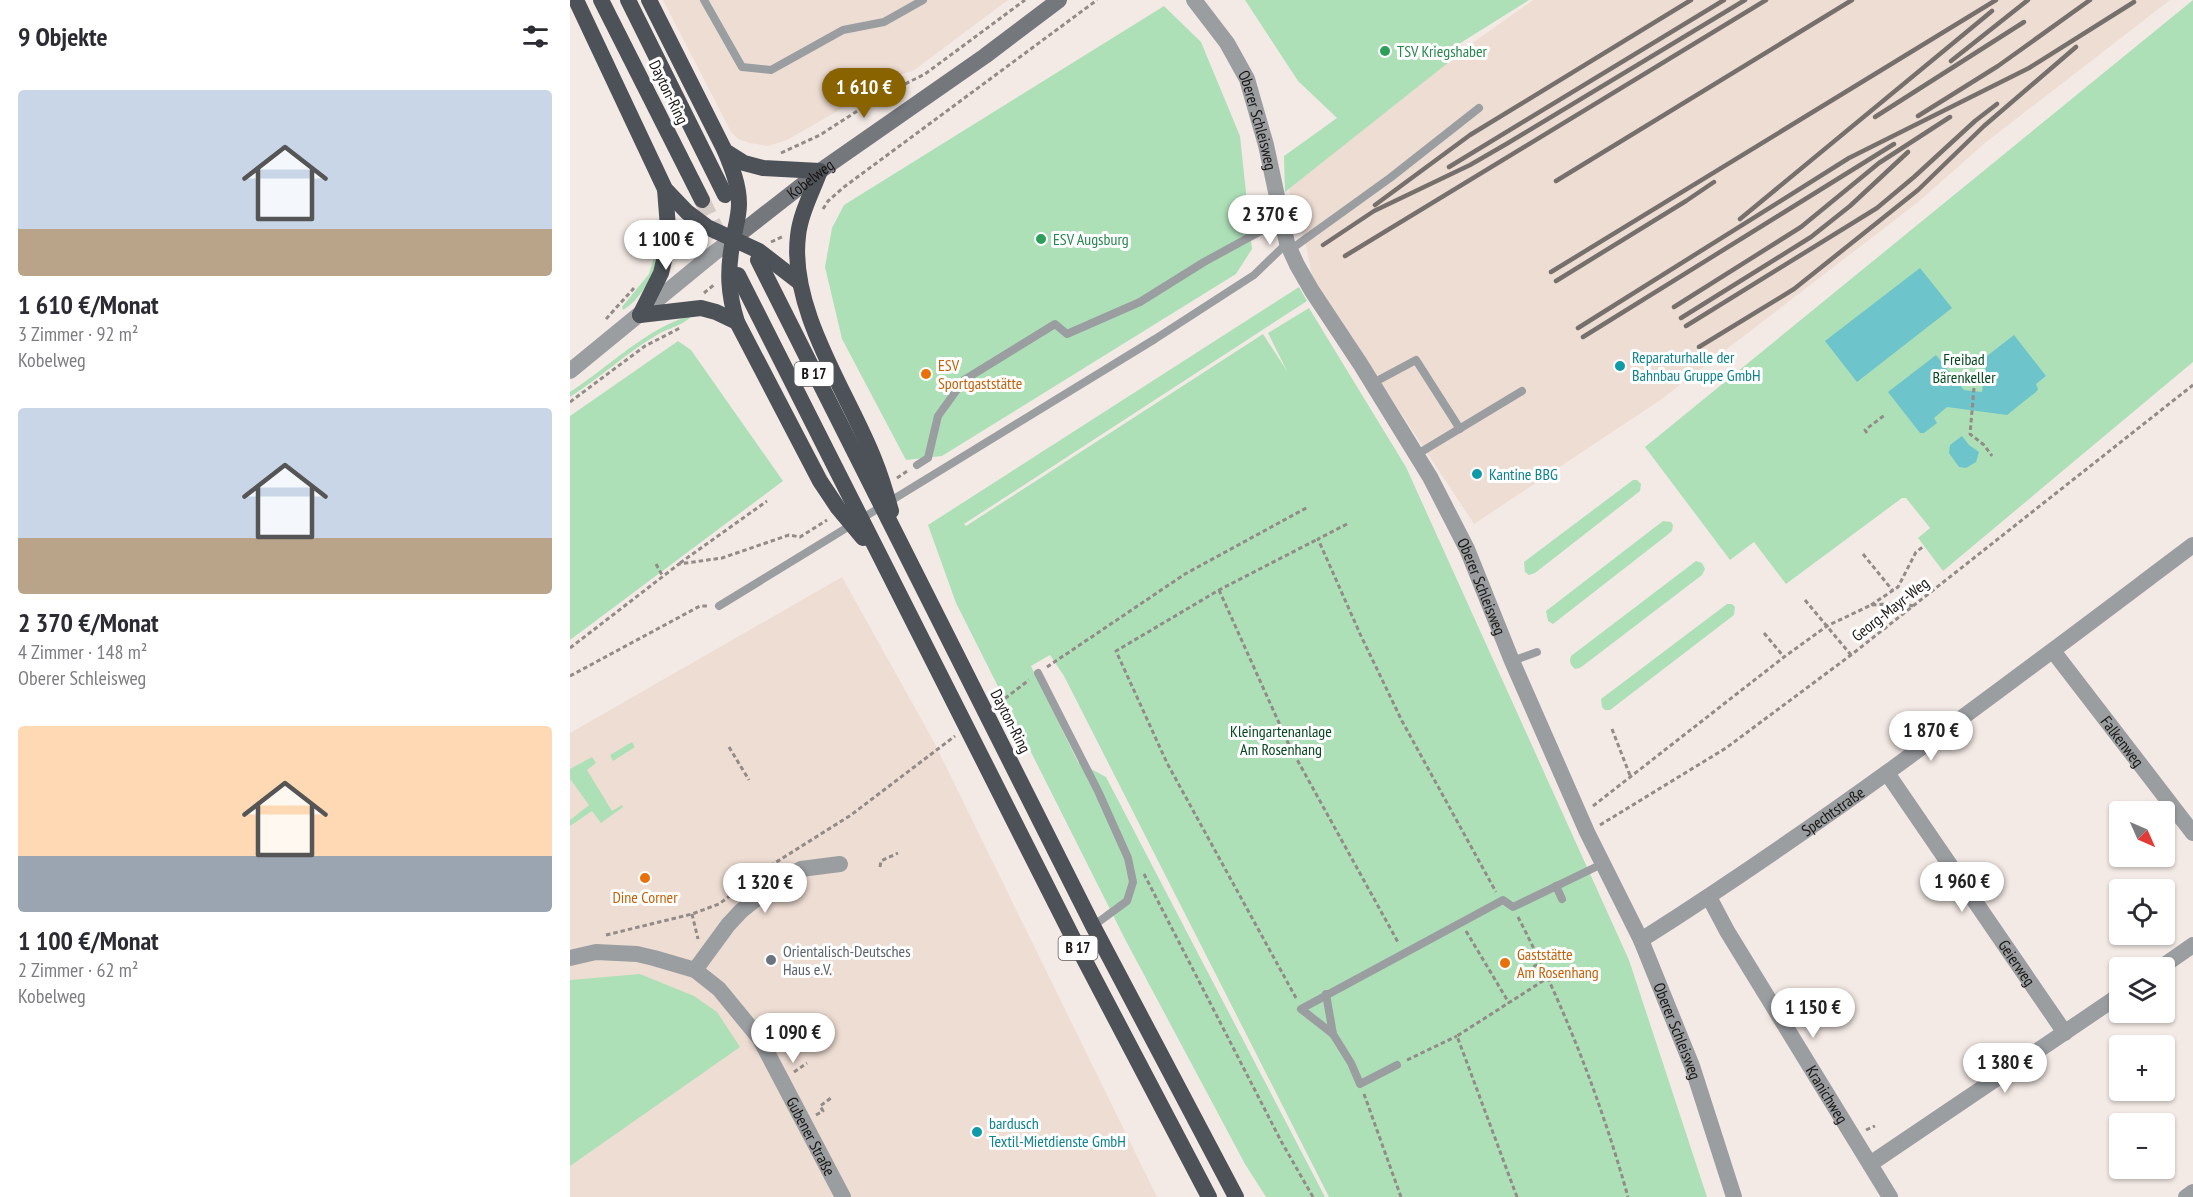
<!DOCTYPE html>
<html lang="de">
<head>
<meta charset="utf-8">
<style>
  :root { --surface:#fff; --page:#f2f2f3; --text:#2b2b33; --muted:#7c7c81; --accent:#896300 }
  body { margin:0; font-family:"PT Sans Narrow",sans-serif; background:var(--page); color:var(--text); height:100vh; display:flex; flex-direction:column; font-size:22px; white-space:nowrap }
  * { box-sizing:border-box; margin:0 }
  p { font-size:20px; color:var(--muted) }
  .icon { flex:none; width:33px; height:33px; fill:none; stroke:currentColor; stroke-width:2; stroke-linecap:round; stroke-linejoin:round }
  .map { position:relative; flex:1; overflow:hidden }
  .sheet { display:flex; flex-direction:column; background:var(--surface); width:570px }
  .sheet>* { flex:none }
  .needle { width:39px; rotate:135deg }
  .buttons { position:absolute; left:1539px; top:801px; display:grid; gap:12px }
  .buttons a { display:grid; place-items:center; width:66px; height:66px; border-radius:6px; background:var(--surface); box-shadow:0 2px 4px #0004; font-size:30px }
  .price { position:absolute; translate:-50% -51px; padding:0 14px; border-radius:21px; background:#fff; color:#222; font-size:20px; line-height:39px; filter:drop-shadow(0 2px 3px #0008) }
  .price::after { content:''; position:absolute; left:50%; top:36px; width:18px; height:14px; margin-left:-9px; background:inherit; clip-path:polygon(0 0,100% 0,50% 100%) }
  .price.on { background:var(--accent); color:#fff }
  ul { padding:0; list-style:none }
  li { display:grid; align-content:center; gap:12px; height:318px; padding:0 18px }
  li span { display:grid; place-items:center; height:186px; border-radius:6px; color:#555 }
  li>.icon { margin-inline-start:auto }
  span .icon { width:108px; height:108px; fill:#fffc; stroke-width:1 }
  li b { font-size:26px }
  h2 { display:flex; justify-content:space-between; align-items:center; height:72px; padding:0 18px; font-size:26px }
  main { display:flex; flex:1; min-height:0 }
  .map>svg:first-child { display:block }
</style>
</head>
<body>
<main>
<section class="sheet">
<h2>9 Objekte<svg class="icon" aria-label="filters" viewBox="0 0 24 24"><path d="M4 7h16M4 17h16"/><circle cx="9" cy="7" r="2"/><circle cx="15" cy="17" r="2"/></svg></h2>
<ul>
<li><span style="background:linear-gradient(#c9d6e8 75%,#b9a48a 0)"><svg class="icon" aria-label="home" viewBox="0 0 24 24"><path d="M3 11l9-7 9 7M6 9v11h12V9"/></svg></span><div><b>1 610 €/Monat</b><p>3 Zimmer · 92 m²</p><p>Kobelweg</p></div></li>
<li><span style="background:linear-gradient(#c9d6e8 70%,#b9a48a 0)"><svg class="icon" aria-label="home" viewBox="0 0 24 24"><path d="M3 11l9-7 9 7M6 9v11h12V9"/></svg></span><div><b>2 370 €/Monat</b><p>4 Zimmer · 148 m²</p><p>Oberer Schleisweg</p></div></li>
<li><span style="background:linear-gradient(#ffd9b3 70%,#9aa5b1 0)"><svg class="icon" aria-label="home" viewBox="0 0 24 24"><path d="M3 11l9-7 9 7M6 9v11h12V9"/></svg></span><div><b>1 100 €/Monat</b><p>2 Zimmer · 62 m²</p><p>Kobelweg</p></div></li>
</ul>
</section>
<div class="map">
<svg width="1623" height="1197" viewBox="0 0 1623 1197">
  <rect width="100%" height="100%" fill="#f4eae5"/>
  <g fill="#eeddd3">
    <polygon points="93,0 438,0 343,71 332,74 217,140 198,146 179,143 168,139 161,132"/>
    <polygon points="963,0 1600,0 1415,143 1347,203 1089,401 904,524 743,280 736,246 715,176"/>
    <polygon points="272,577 364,742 587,1197 0,1197 0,733"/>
  </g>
  <g fill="#aee0b8">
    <polygon points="675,0 959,0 876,52 879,62 715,192 714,156 767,118 728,81"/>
    <polygon points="1623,0 1623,362 1373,571 1348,538 1360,528 1336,498 1332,498 1216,584 1184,542 1160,560 1075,447"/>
    <polygon points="594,6 631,42 670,136 682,249 666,274 372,456 336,460 272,339 255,267 262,228 274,205"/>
    <path d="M91,246C86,270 74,297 53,310L52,307L79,274L86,251Z"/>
    <polygon points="729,287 737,301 394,524 396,526 693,334 717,371 698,333 739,308 836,467 1059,960 1137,1197 759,1197 494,676 480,655 461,666 508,762 536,777 755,1197 696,1197 675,1164 556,941 386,603 358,525"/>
    <path d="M122,315C117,324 96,329 87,335C56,353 30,378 0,397V392C40,366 75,329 122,315Z"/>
    <polygon points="108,341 121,350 213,481 0,640 0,416"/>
    <polygon points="1063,480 1067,480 1071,484 1070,491 965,573 959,575 955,572 954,562"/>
    <polygon points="1093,521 1101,522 1103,525 1102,531 1096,536 983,624 978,621 976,611"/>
    <path d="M1126,561L1132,563L1135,569L1132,575L1010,668L1005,669C1000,664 999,662 1001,656Z"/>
    <polygon points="1157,604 1162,604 1165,607 1164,615 1040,710 1035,710 1032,707 1031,699"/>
    <polygon points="62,742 65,747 43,761 40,755"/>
    <polygon points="22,757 26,763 17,770 42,811 52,805 53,807 31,823 22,811 0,826 0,820 19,805 0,779 0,769"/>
    <polygon points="70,974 124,996 147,1012 170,1047 0,1166 0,980"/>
  </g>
  <g fill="#6dc4cb">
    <polygon points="1350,268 1382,308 1287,382 1255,341"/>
    <polygon points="1444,335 1476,376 1466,384 1468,389 1466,392 1437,415 1377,407 1364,418 1367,423 1354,433 1350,433 1318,392 1366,355 1394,390 1412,392 1417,356"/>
    <polygon points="1392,436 1399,445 1409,452 1406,462 1396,468 1389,467 1379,453 1380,445"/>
  </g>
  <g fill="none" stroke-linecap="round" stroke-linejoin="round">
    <polyline stroke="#d3cac6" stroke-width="16" stroke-dasharray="16 8" stroke-linecap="butt" points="132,200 151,240"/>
    <g stroke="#928b88" stroke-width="3" stroke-dasharray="4.5 3" stroke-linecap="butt">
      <polyline points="211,153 250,135 309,97 355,74 455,0"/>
      <polyline points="253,209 258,201 274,187 527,0"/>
      <polyline points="201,242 214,236"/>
      <polyline points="134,293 145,284"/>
      <polyline points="36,319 64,288"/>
      <polyline points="1404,388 1400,434 1414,445 1422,456"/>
      <polyline points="0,402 75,346 110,328"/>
      <polyline points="1297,433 1295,430 1316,414"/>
      <polyline points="327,478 339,470"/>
      <polyline points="777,524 748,539 791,636 832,721 926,892"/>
      <polyline points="1293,554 1323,591"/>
      <polyline points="110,563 197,501"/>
      <polyline points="86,564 92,575"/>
      <polyline points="649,590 719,745 829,944"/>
      <polyline points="1235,600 1281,655"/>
      <polyline points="1301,605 1328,587 1346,552 1354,546"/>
      <polyline points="1194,633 1214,657"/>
      <polyline points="0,648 109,564 152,558 219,535 230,537 257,520"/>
      <polyline points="477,667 615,574 738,507"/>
      <polyline points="0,676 130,606 138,606"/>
      <polyline points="429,703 459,680"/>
      <polyline points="1042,729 1061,778"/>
      <polyline points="159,747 179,780"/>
      <polyline points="1023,806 1214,657 1257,626 1301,605 1331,603 1343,606"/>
      <polyline points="1030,825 1156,748 1281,655 1623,385"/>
      <polyline points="200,866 281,815 385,736"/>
      <polyline points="310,867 311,861 328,853"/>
      <polyline points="574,874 711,1141 743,1197"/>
      <polyline points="122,914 128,939"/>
      <path d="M948,917C994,1006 1031,1100 1058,1197"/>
      <polyline points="896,931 939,1003"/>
      <polyline points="36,935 122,914 149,904 189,874"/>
      <polyline points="957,971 971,962"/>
      <polyline points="726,998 597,763 546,651 649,590 748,539"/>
      <polyline points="837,1060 887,1036"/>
      <polyline points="224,1072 237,1063"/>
      <polyline points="794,1094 831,1197"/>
      <polyline points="246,1115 253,1111 250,1106 261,1098"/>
      <polyline points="1296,1130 1305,1126"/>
      <polyline points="947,1197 887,1036 979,977"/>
    </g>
    <g stroke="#9b9ea1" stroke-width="8">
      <polyline points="134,0 172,67 201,70 273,30 314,22 353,0"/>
      <polyline points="720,250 820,178 909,108"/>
      <polyline points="803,383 846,360 890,429"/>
      <polyline points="846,455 952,391"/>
      <polyline points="347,465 358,458 368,416 394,380 485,324 497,334 570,302 634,262 711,220"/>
      <polyline points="149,606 585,339 684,275 717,243"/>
      <polyline points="942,661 967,652"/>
      <polyline points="468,673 528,791 558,858 563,882 557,901 523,926"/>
      <polyline points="986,886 992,899"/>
      <polyline points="756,994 763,1034"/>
      <polyline points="827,1065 790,1084 781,1063 763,1034 731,1009 933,900 943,907 1032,864"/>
    </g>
    <g stroke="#9b9ea1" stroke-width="16">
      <path id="s1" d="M624,0L657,43L677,79L696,145L717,243L727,265L742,291L791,365L860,477L897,549L942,661L1017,832L1071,940L1122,1066L1164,1197"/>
      <path id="s2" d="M1483,651L1623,833"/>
      <path id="s3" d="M1317,773L1495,1033"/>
      <path id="s4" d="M1139,897L1157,931L1320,1197"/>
      <path id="s5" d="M1071,940C1262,819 1442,681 1623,545"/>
      <path id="s6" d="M0,958L26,952L67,954L84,958L125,970L149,989L190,1039L273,1197"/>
      <polyline points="1590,968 1623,945"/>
      <polyline points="125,970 158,925 171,911 209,881 231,869 270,864"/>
      <polyline points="1300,1164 1550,995"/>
    </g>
    <g stroke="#9b9ea1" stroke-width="16">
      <polyline points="0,371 144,253 163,239"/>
      <polyline points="1616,1197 1623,1192"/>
    </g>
    <path stroke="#74787d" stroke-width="16" id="s7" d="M163,239L250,171L415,56L489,0"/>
    <g stroke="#4d5258" stroke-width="16">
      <polyline points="6,0 95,189 117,212 137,227 189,251 229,282"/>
      <polyline points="31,0 132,200"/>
      <polyline points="58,0 155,195"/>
      <path d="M79,0L155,151L174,163L193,168L250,171C242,192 230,215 228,236C219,310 278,393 304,459C311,476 316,493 321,511"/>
      <path d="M155,151C162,168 169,185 169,204C169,217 165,228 163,240C157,271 158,293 167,322L250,481L268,508L293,538"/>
      <polyline points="188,260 523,926 666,1197"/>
      <polyline points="168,275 503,938 639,1197"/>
      <polyline points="70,315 91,273 99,240 95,189"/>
      <polyline points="70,315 131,308 146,312 167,322"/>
    </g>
    <g stroke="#76706d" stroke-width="4.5">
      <polyline points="1381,61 1458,0"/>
      <polyline points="1348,116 1428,66 1520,0"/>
      <polyline points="1305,117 1454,22"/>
      <polyline points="879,167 1154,0"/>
      <polyline points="986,181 1282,0"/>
      <polyline points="805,205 900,135 1121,0"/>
      <polyline points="1170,219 1422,11"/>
      <polyline points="753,245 804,211 900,165 938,143 1175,0"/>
      <polyline points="775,256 1196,0"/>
      <polyline points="981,272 1426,0"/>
      <polyline points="986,281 1116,201 1144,182"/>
      <polyline points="1104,307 1231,227 1309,163 1380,117"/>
      <polyline points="1111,318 1241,237 1280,206 1338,152"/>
      <polyline points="1116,326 1307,208 1344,177 1405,121 1427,104"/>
      <polyline points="1008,328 1279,158 1459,68 1564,2"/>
      <polyline points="1013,337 1324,144"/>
      <polyline points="1129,347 1224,289 1348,190 1414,126 1506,47"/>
    </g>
  </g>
  <g fill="#2e9e5b" stroke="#fff" stroke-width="2">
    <circle cx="815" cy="51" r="6"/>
    <circle cx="471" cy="239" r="6"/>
  </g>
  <g fill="#0f9aa8" stroke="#fff" stroke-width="2">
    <circle cx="1050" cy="366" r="6"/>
    <circle cx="907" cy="474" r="6"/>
    <circle cx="407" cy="1132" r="6"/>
  </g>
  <g fill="#e8710a" stroke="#fff" stroke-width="2">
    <circle cx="356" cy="374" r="6"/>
    <circle cx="75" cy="878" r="6"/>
    <circle cx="935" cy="963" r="6"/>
  </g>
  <circle fill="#6b7280" stroke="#fff" stroke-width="2" cx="201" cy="960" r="6"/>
  <g text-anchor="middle" stroke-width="6" stroke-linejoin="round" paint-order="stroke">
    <g fill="#fff" stroke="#5d5b5a" stroke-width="1.5">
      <rect x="224.5" y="362" width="39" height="24" rx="4.5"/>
      <rect x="488.5" y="936" width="39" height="24" rx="4.5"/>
    </g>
    <g font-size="15" font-weight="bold" fill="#181513">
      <text x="244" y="379">B 17</text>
      <text x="508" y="953">B 17</text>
    </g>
    <g font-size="16" fill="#27864d" stroke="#fff" text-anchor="start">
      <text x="827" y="57">TSV Kriegshaber</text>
      <text x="483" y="245">ESV Augsburg</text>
    </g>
    <g font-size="16" fill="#181513" stroke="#fff">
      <text transform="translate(99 92) rotate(64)" y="6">Dayton-Ring</text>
      <text dy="6" stroke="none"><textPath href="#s1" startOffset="138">Oberer Schleisweg</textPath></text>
      <text dy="6" stroke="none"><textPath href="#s7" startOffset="98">Kobelweg</textPath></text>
      <text dy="6" stroke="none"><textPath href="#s1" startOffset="660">Oberer Schleisweg</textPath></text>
      <text transform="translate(1320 609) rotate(-38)" y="6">Georg-Mayr-Weg</text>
      <text transform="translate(441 721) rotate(63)" y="6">Dayton-Ring</text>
      <text dy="6" stroke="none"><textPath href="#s2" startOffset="114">Falkenweg</textPath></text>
      <text dy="6" stroke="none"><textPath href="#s5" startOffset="231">Spechtstraße</textPath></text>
      <text dy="6" stroke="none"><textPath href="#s3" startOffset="230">Geierweg</textPath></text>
      <text dy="6" stroke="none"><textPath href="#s1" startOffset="1146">Oberer Schleisweg</textPath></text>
      <text dy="6" stroke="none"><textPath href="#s4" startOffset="230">Kranichweg</textPath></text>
      <text dy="6" stroke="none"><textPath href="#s6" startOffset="333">Gubener Straße</textPath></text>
    </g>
    <g font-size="16" fill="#0d838f" stroke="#fff" text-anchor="start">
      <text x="1062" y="363">Reparaturhalle der<tspan x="1062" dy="18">Bahnbau Gruppe GmbH</tspan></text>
      <text x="919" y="480">Kantine BBG</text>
      <text x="419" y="1129">bardusch<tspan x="419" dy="18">Textil-Mietdienste GmbH</tspan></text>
    </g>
    <g font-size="16" fill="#05471f" stroke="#fff">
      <text x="1394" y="365">Freibad<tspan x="1394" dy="18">Bärenkeller</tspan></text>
      <text x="711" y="737">Kleingartenanlage<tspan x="711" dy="18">Am Rosenhang</tspan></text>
    </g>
    <g font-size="16" fill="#c56008" stroke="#fff" text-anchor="start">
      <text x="368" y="371">ESV<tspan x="368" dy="18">Sportgaststätte</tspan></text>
      <text x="75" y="903" text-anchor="middle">Dine Corner</text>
      <text x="947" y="960">Gaststätte<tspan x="947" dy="18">Am Rosenhang</tspan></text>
    </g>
    <g font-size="16" fill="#5b616d" stroke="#fff" text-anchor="start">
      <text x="213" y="957">Orientalisch-Deutsches<tspan x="213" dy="18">Haus e.V.</tspan></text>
    </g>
  </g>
</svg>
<div class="buttons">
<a><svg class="needle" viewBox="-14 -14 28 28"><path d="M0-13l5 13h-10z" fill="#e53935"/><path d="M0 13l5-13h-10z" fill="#7c7c81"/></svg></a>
<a><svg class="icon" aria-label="locate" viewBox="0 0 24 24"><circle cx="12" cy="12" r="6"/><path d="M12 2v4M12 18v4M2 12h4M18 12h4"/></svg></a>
<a><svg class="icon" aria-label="layers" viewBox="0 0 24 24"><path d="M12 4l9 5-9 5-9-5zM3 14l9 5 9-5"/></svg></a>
<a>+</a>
<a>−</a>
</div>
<b class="price on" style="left:294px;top:119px">1 610 €</b>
<b class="price" style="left:700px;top:246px">2 370 €</b>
<b class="price" style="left:96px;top:271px">1 100 €</b>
<b class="price" style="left:1361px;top:762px">1 870 €</b>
<b class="price" style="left:1392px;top:913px">1 960 €</b>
<b class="price" style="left:195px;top:914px">1 320 €</b>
<b class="price" style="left:1243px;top:1039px">1 150 €</b>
<b class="price" style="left:223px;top:1064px">1 090 €</b>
<b class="price" style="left:1435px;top:1094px">1 380 €</b>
</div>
</main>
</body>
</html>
